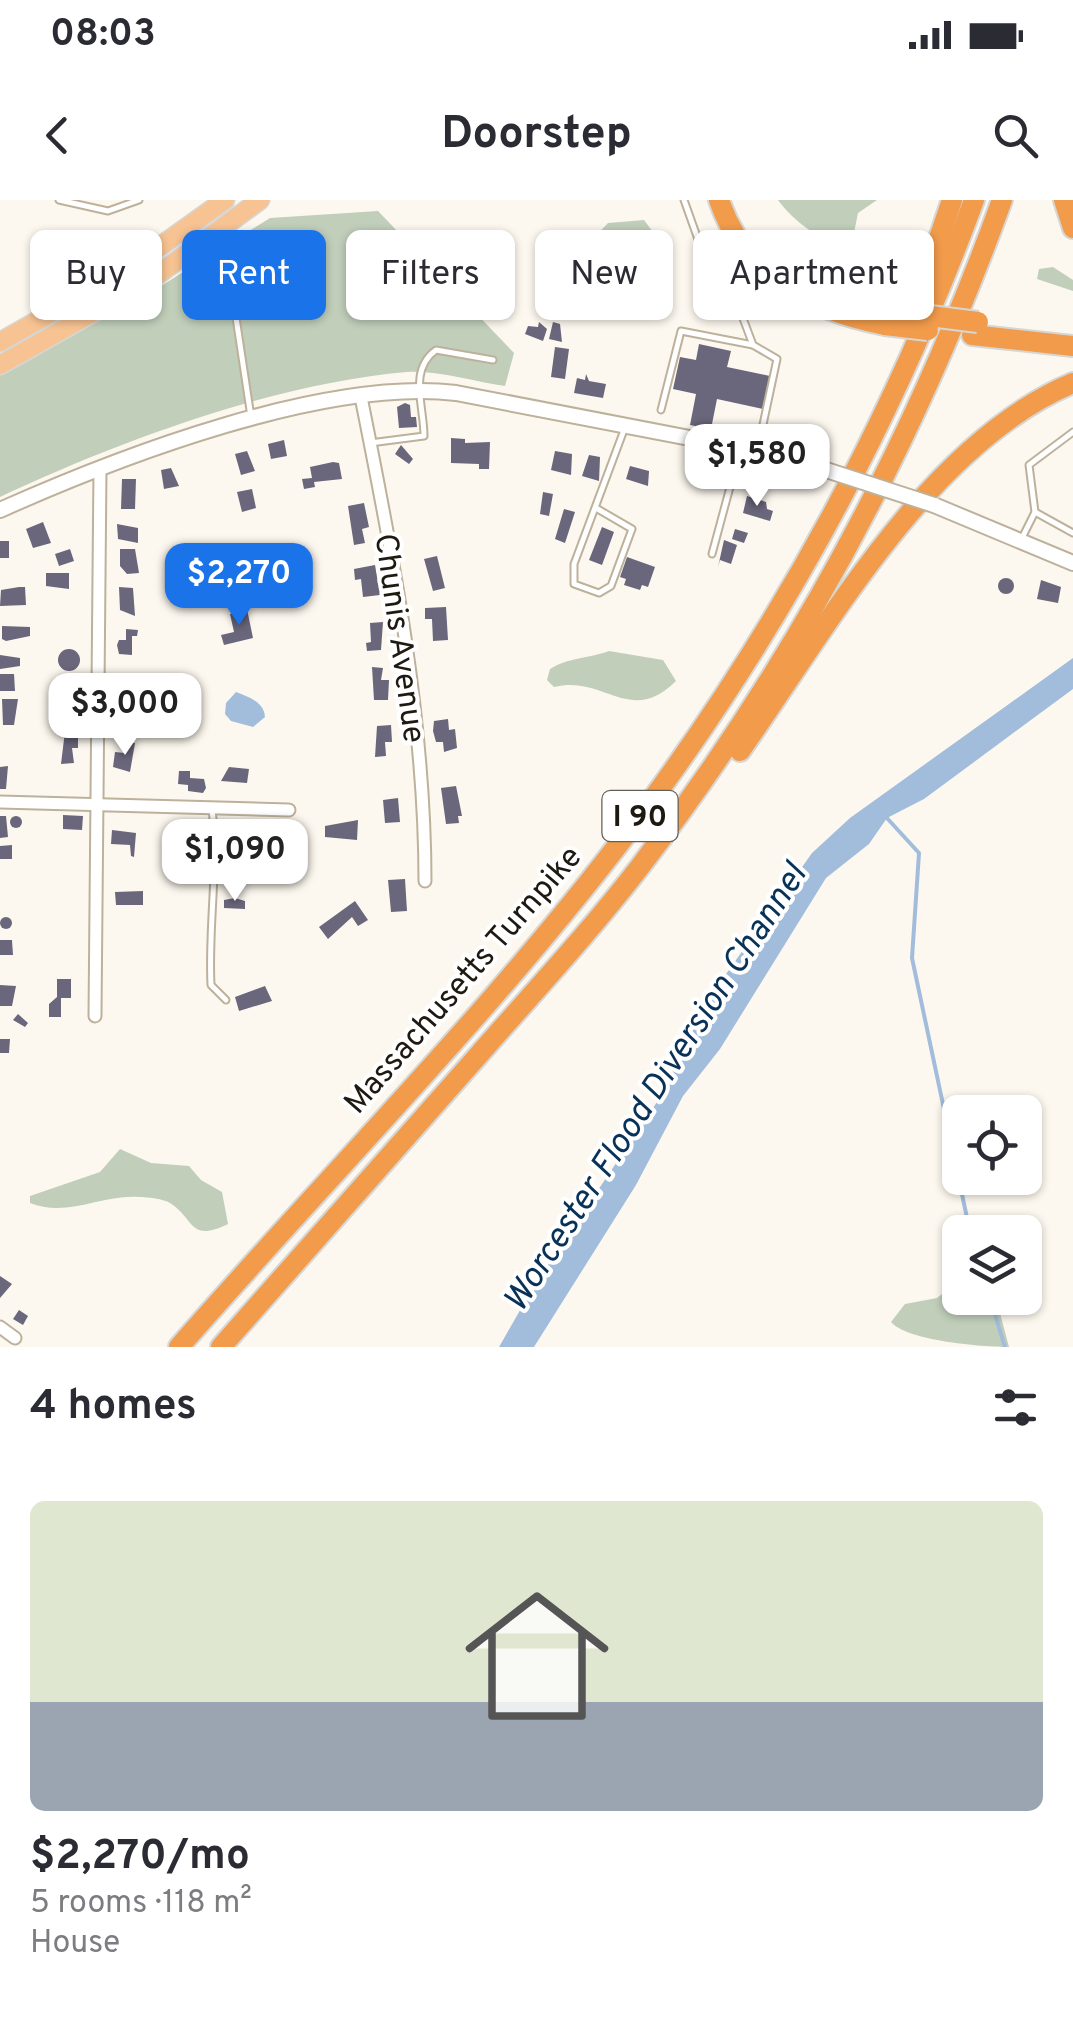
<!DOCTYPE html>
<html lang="en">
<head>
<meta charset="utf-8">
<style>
  :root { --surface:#fff; --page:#f7f7f7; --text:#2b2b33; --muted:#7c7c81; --accent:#1a73e8 }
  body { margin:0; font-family:Overpass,sans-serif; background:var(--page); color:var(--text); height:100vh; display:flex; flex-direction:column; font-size:38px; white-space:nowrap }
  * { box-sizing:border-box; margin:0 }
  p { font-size:32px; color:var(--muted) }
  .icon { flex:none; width:55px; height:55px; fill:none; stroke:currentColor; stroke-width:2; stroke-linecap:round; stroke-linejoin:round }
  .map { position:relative; height:1147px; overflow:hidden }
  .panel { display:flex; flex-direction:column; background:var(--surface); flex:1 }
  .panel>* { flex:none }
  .hud { position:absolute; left:30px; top:30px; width:1015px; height:90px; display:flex; gap:20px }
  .buttons { position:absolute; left:942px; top:895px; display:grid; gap:20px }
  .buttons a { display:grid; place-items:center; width:100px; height:100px; border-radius:15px; background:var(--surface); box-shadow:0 2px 8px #0004; font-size:50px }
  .price { position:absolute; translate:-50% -85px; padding:0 22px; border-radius:20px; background:#fff; color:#222; font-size:32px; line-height:65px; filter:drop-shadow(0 2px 5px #0008) }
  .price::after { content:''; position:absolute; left:50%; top:60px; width:30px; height:22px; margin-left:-15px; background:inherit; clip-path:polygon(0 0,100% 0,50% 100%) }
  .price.on { background:var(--accent); color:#fff }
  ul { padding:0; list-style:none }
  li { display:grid; align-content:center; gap:20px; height:530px; padding:0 30px }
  li span { display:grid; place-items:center; height:310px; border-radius:15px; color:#555 }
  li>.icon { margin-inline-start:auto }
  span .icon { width:180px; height:180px; fill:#fffc; stroke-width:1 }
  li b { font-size:42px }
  h2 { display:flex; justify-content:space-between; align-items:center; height:120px; padding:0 30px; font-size:42px }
  .tag { padding:0 35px; border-radius:15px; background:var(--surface); box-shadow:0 2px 8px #0004; font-size:35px; line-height:90px }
  .tag.on { background:var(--accent); color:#fff }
  .status { display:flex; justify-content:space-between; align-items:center; height:70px; padding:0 50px; background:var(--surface); direction:ltr }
  .status svg { height:28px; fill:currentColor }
  header { display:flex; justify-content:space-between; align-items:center; height:130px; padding:0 30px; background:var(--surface); font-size:45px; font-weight:700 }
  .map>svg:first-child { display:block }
</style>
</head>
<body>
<div class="status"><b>08:03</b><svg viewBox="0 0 49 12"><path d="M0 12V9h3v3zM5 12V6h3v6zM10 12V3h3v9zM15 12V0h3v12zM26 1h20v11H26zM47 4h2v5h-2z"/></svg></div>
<header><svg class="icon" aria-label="back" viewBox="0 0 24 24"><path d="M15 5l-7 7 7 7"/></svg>Doorstep<svg class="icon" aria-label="search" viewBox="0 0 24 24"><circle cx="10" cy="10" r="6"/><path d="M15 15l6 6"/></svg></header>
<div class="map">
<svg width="1073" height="1147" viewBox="0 0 1073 1147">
  <rect width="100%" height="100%" fill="#fdf8ef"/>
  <g fill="#c0ceba">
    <path d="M778,0H877L858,13L854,33C829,54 792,19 778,0Z"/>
    <path d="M378,11L514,153L505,186C475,182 438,170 407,172C276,183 119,241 0,297V171L156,89L270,18Z"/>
    <polygon points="644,20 653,32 648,48 662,71 656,85 614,81 569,64 608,23"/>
    <polygon points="1053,67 1073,80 1073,91 1037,79 1039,69"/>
    <path d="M609,451L663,460L676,481C630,527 604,474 554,487L547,480L550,469C570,457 587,459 609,451Z"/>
    <path d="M120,949L151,963L189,966L201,980L222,992L228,1024C189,1043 195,1019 170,1003C164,999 147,997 139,997C103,994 67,1018 30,1003V996L100,972Z"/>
    <path d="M960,1080V1098H996L1009,1147C983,1147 907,1141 891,1122L905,1104L937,1098Z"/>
  </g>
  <g fill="#a2bddb">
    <polygon points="1073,458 1073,489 924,599 887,618 869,644 826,678 720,849 683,896 636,985 534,1147 499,1147 535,1084 659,899 709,798 812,653 850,618"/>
    <path d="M236,492C249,497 264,502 265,517L253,527L231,521L225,514L226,503Z"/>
  </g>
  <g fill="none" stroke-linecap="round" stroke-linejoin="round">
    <g stroke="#a2bddb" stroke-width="4">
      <polyline points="886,617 919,653 912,758 970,1032"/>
      <polyline points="990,1098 1005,1147"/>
    </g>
  </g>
  <g fill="#6a667c">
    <polygon points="604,107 613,109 611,120 603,119"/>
    <polygon points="539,122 547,129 543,141 525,134 528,126 538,127"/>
    <polygon points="553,122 560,124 562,142 549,139"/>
    <polygon points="699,144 731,151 727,167 770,176 763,209 717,199 711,229 690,225 696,194 673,189 680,157 696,160"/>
    <polygon points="555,147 569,149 565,179 551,177"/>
    <polygon points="586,174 589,181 606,184 603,198 574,193 577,178 585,180"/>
    <polygon points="405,203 410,205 411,217 416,217 417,227 399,228 397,207"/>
    <polygon points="451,238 465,239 465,243 490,242 489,269 479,269 479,264 451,263"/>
    <polygon points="284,240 287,256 271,259 268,244"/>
    <polygon points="401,245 413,259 409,264 395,254"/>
    <polygon points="247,251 255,271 241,275 235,254"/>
    <polygon points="555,251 572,254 571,275 551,270"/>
    <polygon points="589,255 600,257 599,281 582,276"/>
    <polygon points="333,262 339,263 342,279 314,282 315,287 304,289 302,279 312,278 310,267"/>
    <polygon points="630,266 649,271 648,286 626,279"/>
    <polygon points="171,268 179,286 164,289 161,270"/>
    <polygon points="122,279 136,279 135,309 121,309"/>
    <polygon points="252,289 256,308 242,312 237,292"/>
    <polygon points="543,292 553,294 549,316 540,314"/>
    <polygon points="747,296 766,302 767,309 773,311 770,321 743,313"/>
    <polygon points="364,303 369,327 362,329 365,343 354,345 348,306"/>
    <polygon points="564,309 575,312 565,343 555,339"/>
    <polygon points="43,322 51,343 33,348 26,329"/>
    <polygon points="117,324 138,328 138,343 118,339"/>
    <polygon points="602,327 614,332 602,365 589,360"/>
    <polygon points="735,329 748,333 744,343 732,339"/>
    <polygon points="724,340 737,345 731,364 720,360 718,367"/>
    <rect x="0" y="341" width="9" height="17"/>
    <polygon points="70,349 74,361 59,366 55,354"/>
    <polygon points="120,349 135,349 139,373 127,374 120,366"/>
    <polygon points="437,356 445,388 433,391 424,359"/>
    <polygon points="627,357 655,367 648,387 642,385 640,390 624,385 626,379 620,377"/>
    <polygon points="375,365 380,395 363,397 361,379 355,380 354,369"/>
    <polygon points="46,373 69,373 69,389 46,386"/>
    <circle cx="1006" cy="386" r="8"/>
    <polygon points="1041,380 1061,387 1058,403 1037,399"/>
    <polygon points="19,387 25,387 26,405 0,406 1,390"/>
    <polygon points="119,387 133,388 135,416 120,410"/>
    <polygon points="446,407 448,440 433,441 432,419 425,419 425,408"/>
    <polygon points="247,409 253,438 224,445 221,435 234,432 230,414"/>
    <polygon points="383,422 381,450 367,451 366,443 371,442 370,423"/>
    <polygon points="2,426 30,427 30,436 6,441 2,439"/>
    <polygon points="126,429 138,430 137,436 132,436 132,455 119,454 117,445 119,440 126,440"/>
    <circle cx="69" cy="460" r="11"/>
    <polygon points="0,455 20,458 20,466 0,469"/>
    <polygon points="372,467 383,468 381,480 389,480 388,500 374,500"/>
    <polygon points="0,474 14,474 15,491 0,491"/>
    <polygon points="64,480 73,480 73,488 77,488 72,512 61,512"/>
    <polygon points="126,486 132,486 132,508 118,505 118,489"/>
    <polygon points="2,499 18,499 14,525 3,525"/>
    <polygon points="448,519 449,530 455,529 457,548 444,552 443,542 436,542 433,531 434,521"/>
    <polygon points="391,525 392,542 385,542 386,556 375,557 377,526"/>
    <polygon points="65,531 78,531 78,548 72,548 74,563 61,564"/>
    <polygon points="126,542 135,543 130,572 113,567 115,552 125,553"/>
    <polygon points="8,566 6,589 0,589 0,567"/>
    <polygon points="229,567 249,569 247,583 221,581"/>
    <polygon points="179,571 190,571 190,578 204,579 206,588 203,593 188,591 188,585 178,584"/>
    <polygon points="456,586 462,616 458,616 459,623 446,624 441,588"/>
    <polygon points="398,598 400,622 385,623 383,600"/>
    <polygon points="63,615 83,616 82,630 63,629"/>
    <circle cx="16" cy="622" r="6"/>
    <polygon points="0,616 6,616 8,637 0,638"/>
    <polygon points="358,620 357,640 325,637 325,626"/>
    <polygon points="112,630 136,633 134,657 131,656 130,645 111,644"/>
    <polygon points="12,645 12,659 0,659 0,646"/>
    <polygon points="162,646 181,646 180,652 198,646 198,660 163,660"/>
    <polygon points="405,679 407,711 391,712 388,680"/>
    <polygon points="143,691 143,705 116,705 115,692"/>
    <polygon points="235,698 245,701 245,709 224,708 224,700"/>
    <polygon points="355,701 368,720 358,726 352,717 328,739 319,727"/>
    <circle cx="6" cy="723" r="6"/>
    <polygon points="0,740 12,740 13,755 0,755"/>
    <polygon points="57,779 71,779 71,798 61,798 61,817 49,817 49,804 57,797"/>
    <polygon points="0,785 16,786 12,806 0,806"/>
    <polygon points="265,786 272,801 239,811 235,797"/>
    <polygon points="18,814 28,823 25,827 13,820"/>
    <polygon points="0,839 10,839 9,853 0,853"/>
    <polygon points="0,1076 12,1084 0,1098"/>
    <polygon points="19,1110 28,1116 23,1125 13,1119"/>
  </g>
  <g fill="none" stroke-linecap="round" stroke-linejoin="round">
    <g stroke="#bdb19b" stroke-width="9">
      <g id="service">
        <polyline points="59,0 108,11 139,0"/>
        <polyline points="684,0 705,59 741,113 753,145 777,159 758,248"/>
        <polyline points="235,111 251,217"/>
        <polyline points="661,210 681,131 753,145"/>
        <path d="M370,243L424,236C424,206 408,170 436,150L493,160"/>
        <polyline points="596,308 632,329 611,386 599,393 574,384 574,364 624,230"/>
        <polyline points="1035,312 1073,333"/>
        <polyline points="1021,340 1035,312 1029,265 1073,232"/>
        <polyline points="712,354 740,250"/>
        <path d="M212,609C219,668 208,725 211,785L226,800"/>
      </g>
    </g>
    <g stroke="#bdb19b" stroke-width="15">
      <g id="minor">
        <path d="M361,197C393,356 425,518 425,681"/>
        <polyline points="0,602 289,610"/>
        <polyline points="95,816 100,268"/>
        <polyline points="0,1127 15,1138"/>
      </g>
    </g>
    <g stroke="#bdb19b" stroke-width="18">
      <g id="tertiary">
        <polyline points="934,305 1073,363"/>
        <path d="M0,310C121,256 324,178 456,193L757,251L817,267"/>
      </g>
    </g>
    <g stroke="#d6d6d4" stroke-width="21">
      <g id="primary">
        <polyline points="0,142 127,70 225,0"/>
        <polyline points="0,165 149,81 260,0"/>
      </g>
    </g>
    <g stroke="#d6d6d4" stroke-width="24">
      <g id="motorway">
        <path d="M719,0C745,77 810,110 885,125"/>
        <polyline points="1064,0 1073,28"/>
        <polyline points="911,121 952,0"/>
        <polyline points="972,135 1073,146"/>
        <path d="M740,551C828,426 929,243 1073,183"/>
        <path d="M179,1147C336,967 507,796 649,604C785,419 895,215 974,0"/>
        <path d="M221,1147C306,1051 391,954 476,858C531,795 588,734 639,668C795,465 915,241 1002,0"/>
      </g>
    </g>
    <use href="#service" stroke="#fff" stroke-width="5"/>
    <use href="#minor" stroke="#fff" stroke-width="11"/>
    <use href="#tertiary" stroke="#fff" stroke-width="14"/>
    <use href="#primary" stroke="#f7c393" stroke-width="18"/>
    <use href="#motorway" stroke="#f19b4b" stroke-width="20"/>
    <g stroke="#bdb19b" stroke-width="18" stroke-linecap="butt">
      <polyline id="tertiary-bridge" points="817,267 934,305"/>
    </g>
    <g stroke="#d6d6d4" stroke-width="24" stroke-linecap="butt">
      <g id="motorway-bridge">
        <polyline points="890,111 978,122"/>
        <polyline points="885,125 928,130"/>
      </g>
    </g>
    <use href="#tertiary-bridge" stroke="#fff" stroke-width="14"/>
    <use href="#motorway-bridge" stroke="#f19b4b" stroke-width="20"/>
  </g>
  <g text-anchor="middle" stroke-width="8" stroke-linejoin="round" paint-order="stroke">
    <rect fill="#fff" stroke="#625f58" stroke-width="2.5" x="602.5" y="591" width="75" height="50" rx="8"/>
    <g font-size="30" font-weight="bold" fill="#1e1a11">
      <text x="640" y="626">I 90</text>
    </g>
    <g font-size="32" fill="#1e1a11" stroke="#fff">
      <text transform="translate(401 438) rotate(82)" y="11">Chunis Avenue</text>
      <text transform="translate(462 779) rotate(-49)" y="11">Massachusetts Turnpike</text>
    </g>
    <g font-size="35" font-style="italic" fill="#093258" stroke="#fff">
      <text transform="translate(654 887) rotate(-57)" y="12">Worcester Flood Diversion Channel</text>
    </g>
  </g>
</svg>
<div class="buttons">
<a><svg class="icon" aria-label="locate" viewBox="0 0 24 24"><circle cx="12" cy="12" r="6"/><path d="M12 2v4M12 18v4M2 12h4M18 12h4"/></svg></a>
<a><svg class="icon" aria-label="layers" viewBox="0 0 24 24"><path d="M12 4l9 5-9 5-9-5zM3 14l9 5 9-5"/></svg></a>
</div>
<b class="price" style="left:757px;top:309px">$1,580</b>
<b class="price on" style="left:239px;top:428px">$2,270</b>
<b class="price" style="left:125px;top:558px">$3,000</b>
<b class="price" style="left:235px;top:704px">$1,090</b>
<div class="hud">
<a class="tag">Buy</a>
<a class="tag on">Rent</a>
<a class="tag">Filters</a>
<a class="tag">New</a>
<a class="tag">Apartment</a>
</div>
</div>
<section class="panel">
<h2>4 homes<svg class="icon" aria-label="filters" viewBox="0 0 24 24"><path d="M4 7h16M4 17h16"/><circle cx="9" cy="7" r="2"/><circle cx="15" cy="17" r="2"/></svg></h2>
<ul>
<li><span style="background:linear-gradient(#dfe7d0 65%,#9aa5b1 0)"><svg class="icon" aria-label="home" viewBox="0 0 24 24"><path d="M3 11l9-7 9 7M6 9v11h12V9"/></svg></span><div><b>$2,270/mo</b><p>5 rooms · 118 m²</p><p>House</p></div></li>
</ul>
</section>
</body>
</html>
